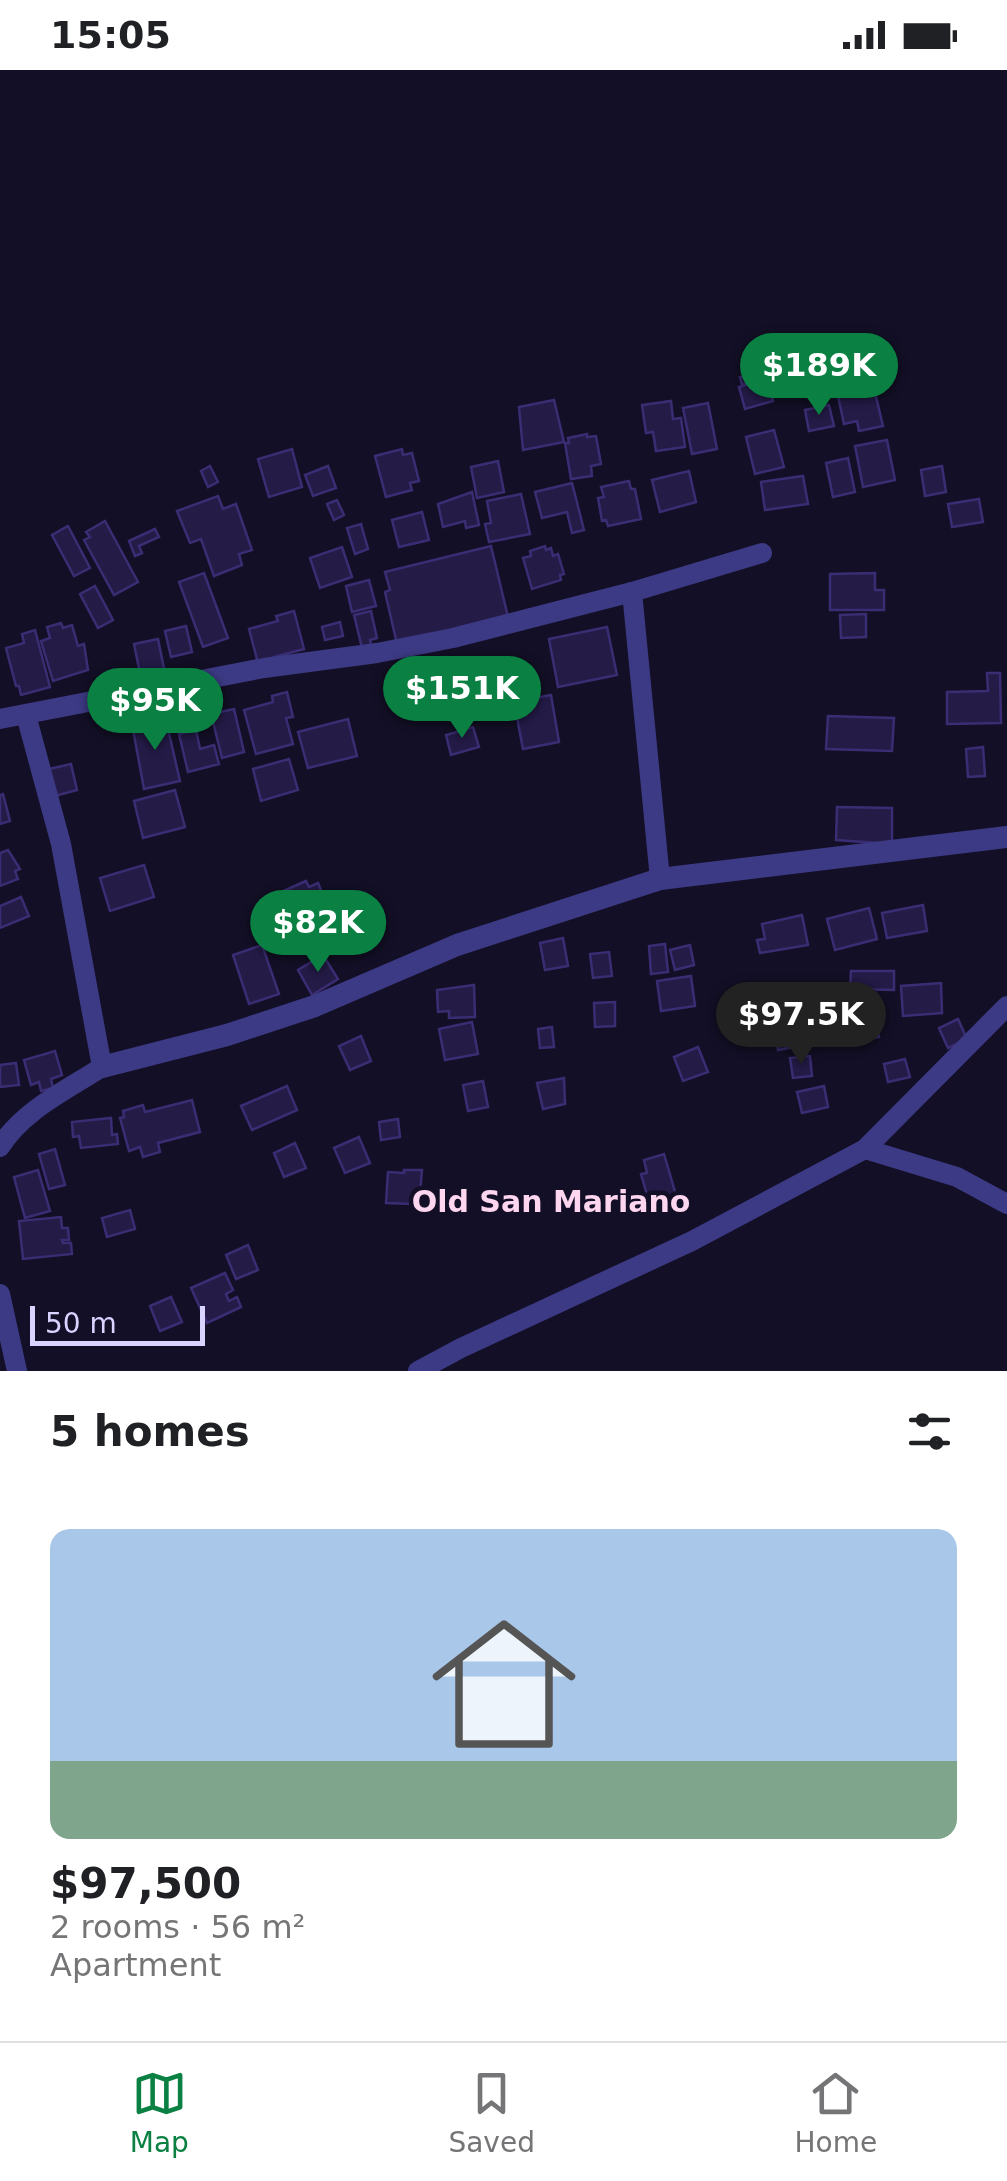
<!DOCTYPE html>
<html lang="en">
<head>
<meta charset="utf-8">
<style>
  :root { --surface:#fff; --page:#f6f6f6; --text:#202124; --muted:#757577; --line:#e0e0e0; --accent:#0b8043 }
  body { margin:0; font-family:"DejaVu Sans",sans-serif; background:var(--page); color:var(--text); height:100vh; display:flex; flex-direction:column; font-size:38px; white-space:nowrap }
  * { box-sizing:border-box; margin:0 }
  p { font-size:32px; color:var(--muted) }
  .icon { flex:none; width:55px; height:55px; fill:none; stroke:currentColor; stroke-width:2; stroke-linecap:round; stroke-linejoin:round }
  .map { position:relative; height:1301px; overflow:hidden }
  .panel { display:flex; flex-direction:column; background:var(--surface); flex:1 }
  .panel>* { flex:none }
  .scale { position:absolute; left:30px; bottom:25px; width:175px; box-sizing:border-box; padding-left:10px; border:5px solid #d9d4ff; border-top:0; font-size:28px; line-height:35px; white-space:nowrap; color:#d9d4ff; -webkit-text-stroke:8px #130f26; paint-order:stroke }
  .price { position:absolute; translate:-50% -85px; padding:0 22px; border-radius:35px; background:var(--accent); color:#fff; font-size:32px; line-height:65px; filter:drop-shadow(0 2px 5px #0008) }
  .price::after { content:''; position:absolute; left:50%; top:60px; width:30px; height:22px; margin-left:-15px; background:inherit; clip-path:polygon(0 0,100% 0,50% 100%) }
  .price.current { background:#222; color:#fff }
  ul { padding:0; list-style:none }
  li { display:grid; align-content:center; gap:20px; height:530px; padding:0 50px }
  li+li { border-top:2px solid var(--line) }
  li span { display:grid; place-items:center; height:310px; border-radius:20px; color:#555 }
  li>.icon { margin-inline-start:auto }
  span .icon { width:180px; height:180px; fill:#fffc; stroke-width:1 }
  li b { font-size:42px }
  h2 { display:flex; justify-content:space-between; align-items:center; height:120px; padding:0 50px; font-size:42px }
  .status { display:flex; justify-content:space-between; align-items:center; height:70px; padding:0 50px; background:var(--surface); direction:ltr }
  .status svg { height:28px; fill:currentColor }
  .menu { display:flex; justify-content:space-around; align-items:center; height:140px; border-top:2px solid var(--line); background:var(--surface); font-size:28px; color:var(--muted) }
  .menu a { display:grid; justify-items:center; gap:5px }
  .menu .current { color:var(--accent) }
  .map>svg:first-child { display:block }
</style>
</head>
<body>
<div class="status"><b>15:05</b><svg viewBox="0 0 49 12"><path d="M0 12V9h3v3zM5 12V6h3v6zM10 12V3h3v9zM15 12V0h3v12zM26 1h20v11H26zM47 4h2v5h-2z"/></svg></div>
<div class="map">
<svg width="1007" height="1301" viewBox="0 0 1007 1301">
  <rect width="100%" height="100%" fill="#130f26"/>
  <g fill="#241b47" stroke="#3b2d73" stroke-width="2.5">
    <polygon points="756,302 759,309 742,315 740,307"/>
    <polygon points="766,309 773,331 745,339 739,317"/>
    <polygon points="874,318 883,356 859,361 857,351 844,354 838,326"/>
    <polygon points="554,330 564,372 523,380 519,337"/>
    <polygon points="671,331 673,349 681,348 685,377 656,381 653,362 646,363 642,335"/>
    <polygon points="708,333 717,379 692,384 683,338"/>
    <polygon points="829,335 834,356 809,361 805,340"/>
    <polygon points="774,360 784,397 755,404 746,367"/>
    <polygon points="587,364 587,367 596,366 601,394 591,396 592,406 571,409 565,373 569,373 568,368"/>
    <polygon points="887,370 895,410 863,417 855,376"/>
    <polygon points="292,379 302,417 269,427 258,389"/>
    <polygon points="402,379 403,385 412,383 419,411 410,413 412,420 386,427 375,386"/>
    <polygon points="848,388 855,422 833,427 826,393"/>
    <polygon points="498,391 504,422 477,428 471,397"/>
    <polygon points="210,396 218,412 208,417 201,401"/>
    <polygon points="328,396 336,418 313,426 305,405"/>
    <polygon points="942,396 946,422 925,426 921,400"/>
    <polygon points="689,401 696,432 660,442 652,410"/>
    <polygon points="803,406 808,434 765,440 761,412"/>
    <polygon points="629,411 631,419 635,419 641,449 608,456 606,450 602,451 598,428 604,427 601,417"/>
    <polygon points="572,413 584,460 572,463 567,442 542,448 535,422"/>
    <polygon points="472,422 479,455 466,458 465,451 443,457 438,434"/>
    <polygon points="521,424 530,464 489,472 485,454 491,453 487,431"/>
    <polygon points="218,426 223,439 236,434 252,480 239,484 242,495 214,506 201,469 190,473 177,441"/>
    <polygon points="979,429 983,452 952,457 948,434"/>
    <polygon points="337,430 344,445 334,450 327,434"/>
    <polygon points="422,442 429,470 399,477 392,450"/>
    <polygon points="105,451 138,512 114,525 84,470 90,467 86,462"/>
    <polygon points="361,454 368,479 355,484 347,458"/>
    <polygon points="68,456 90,498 74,506 52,465"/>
    <polygon points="155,459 159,467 139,476 142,483 135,486 129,471"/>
    <polygon points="491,476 508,547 397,574 385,522 390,520 385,502"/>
    <polygon points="545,476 546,480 551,478 553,486 558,484 564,504 560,505 561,510 532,519 523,488 531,486 530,481"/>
    <polygon points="342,477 352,507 320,518 310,488"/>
    <polygon points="204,503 228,568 203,577 179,512"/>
    <polygon points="875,503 875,520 884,520 884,540 830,540 830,504"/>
    <polygon points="369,510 376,536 352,542 346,516"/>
    <polygon points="95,516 113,550 98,558 80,524"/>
    <polygon points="294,541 304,579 274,587 259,597 249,559 278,551 276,546"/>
    <polygon points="371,541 377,568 370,570 372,580 363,582 354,545"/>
    <polygon points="866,544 866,567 841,568 840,545"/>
    <polygon points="340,552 343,566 325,570 322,557"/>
    <polygon points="61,553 63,558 72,555 78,576 84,574 88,600 53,611 41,571 50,568 47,557"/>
    <polygon points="186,556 192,582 171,587 165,561"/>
    <polygon points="607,557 617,605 558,617 549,569"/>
    <polygon points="35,560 50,617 21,625 19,616 16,616 6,578 24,573 22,564"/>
    <polygon points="158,569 167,613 143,618 134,574"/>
    <polygon points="987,603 1000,603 1001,653 947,654 947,622 988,621"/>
    <polygon points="287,622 293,647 286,648 293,674 256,684 244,640 273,632 272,626"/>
    <polygon points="551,625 559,672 523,679 514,632"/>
    <polygon points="234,639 244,682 222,688 211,644"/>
    <polygon points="165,646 180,711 144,719 132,654"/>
    <polygon points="828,646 894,648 892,681 826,679"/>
    <polygon points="348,649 357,686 308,698 298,662"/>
    <polygon points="473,657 479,677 451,685 446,665"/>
    <polygon points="196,660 200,679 214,675 219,694 188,702 179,664"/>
    <polygon points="983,677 985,706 968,707 966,679"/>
    <polygon points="289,689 298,720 261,731 253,699"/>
    <polygon points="71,694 77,720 55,726 49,699"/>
    <polygon points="175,720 185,757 143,768 134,731"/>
    <polygon points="3,724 10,751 0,754 0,725"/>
    <polygon points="837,737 892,738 892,774 836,770"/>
    <polygon points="8,780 20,799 15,801 18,809 0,816 0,783"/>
    <polygon points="144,795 154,827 110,841 100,808"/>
    <polygon points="306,811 309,817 318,813 330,842 320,847 324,854 279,873 261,831"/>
    <polygon points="21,827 29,846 0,858 0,836"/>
    <polygon points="923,835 927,861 887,868 882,843"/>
    <polygon points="869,838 877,869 835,880 827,849"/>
    <polygon points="802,845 808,875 760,883 757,870 765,869 762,854"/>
    <polygon points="563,868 568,896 545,900 540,873"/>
    <polygon points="665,874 668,902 651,904 649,876"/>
    <polygon points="262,875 279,924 249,934 233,885"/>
    <polygon points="690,875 694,895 675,900 670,880"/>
    <polygon points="609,882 612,906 593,908 590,884"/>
    <polygon points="323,885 338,909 312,925 298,900"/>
    <polygon points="851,901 894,901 894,920 850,919"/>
    <polygon points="691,906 695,936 661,941 657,911"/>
    <polygon points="941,913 942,943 903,946 901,916"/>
    <polygon points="474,915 475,947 449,948 449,941 438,942 437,920"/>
    <polygon points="760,916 765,946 738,951 732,921"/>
    <polygon points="615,932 615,956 595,957 594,933"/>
    <polygon points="874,939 879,967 838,974 834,946"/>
    <polygon points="798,940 801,959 772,963 770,944"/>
    <polygon points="958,949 967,969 948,978 939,958"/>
    <polygon points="472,952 478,984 445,990 439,959"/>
    <polygon points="552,957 554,977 540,978 538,959"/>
    <polygon points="803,960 805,975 778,980 776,965"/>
    <polygon points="361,966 371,991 350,1000 339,976"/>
    <polygon points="698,977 708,1002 683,1011 674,987"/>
    <polygon points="55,981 62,1005 51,1009 53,1018 41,1021 39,1012 31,1015 24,990"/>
    <polygon points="810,986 812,1006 793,1008 790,988"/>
    <polygon points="905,989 910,1007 888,1012 884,994"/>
    <polygon points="16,993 19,1015 0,1017 0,995"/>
    <polygon points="564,1008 565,1034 543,1039 537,1013"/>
    <polygon points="483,1011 488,1037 468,1041 463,1015"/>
    <polygon points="287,1016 297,1040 252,1060 241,1036"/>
    <polygon points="824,1016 828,1037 802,1043 797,1022"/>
    <polygon points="192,1030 200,1062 158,1073 160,1082 143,1087 140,1077 129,1081 120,1048 124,1047 123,1041 143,1035 145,1042"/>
    <polygon points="111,1048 112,1065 117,1064 118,1074 81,1078 79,1066 73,1067 72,1052"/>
    <polygon points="398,1049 400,1067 381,1070 379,1052"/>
    <polygon points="359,1067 370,1093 345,1103 334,1078"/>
    <polygon points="295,1073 306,1098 284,1107 274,1083"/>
    <polygon points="55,1079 65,1115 49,1119 39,1084"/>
    <polygon points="664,1084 676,1125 649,1132 641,1104 647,1103 644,1090"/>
    <polygon points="38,1100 50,1141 25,1148 14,1107"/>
    <polygon points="404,1100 422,1100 420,1124 414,1124 414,1134 386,1133 388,1102 404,1103"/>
    <polygon points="130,1140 135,1159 107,1167 102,1148"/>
    <polygon points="61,1147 62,1158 68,1158 69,1170 62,1170 63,1173 71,1173 72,1184 23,1189 19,1151"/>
    <polygon points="248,1175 258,1200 236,1209 226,1185"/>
    <polygon points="225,1203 233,1220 226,1224 229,1231 237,1227 241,1237 207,1253 191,1218"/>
    <polygon points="171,1227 182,1252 160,1261 150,1236"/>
  </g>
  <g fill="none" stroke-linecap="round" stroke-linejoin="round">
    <g stroke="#3d3a85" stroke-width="20">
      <polyline points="632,522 660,809"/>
      <polyline points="0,649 264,598 377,583 453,568 632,522 762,483"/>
      <path d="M0,1077C23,1040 67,1020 102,997L61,774L26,645"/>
      <polyline points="865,1079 957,1107 1007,1134"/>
      <polyline points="0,1224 17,1301"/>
      <polyline points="418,1301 461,1278 692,1171 865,1079 1007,936"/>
    </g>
    <polyline stroke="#3d3a85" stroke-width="22" points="102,997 227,965 315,936 457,875 660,809 1007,767"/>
  </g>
  <g text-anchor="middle" stroke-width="9" stroke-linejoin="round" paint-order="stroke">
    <g font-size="30" font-weight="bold" fill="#ffd6f0" stroke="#130f26">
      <text x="551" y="1142">Old San Mariano</text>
    </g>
  </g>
</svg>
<div class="scale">50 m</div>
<b class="price" style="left:819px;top:348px">$189K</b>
<b class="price" style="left:462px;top:671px">$151K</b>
<b class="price" style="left:155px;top:683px">$95K</b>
<b class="price" style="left:318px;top:905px">$82K</b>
<b class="price current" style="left:801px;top:997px">$97.5K</b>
</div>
<section class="panel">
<h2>5 homes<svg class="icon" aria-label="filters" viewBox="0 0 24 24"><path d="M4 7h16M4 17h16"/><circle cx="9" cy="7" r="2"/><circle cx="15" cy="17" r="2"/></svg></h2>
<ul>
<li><span style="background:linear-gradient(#a9c7e8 75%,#7fa58c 0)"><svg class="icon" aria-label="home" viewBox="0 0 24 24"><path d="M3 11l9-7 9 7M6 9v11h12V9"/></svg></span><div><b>$97,500</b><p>2 rooms · 56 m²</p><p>Apartment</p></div></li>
</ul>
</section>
<nav class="menu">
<a class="current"><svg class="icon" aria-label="map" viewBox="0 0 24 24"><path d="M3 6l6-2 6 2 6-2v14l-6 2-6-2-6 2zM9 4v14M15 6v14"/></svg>Map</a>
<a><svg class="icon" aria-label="saved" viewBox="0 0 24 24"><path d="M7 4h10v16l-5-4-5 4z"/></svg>Saved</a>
<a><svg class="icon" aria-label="home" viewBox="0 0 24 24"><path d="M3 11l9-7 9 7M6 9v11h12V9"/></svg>Home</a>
</nav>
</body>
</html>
